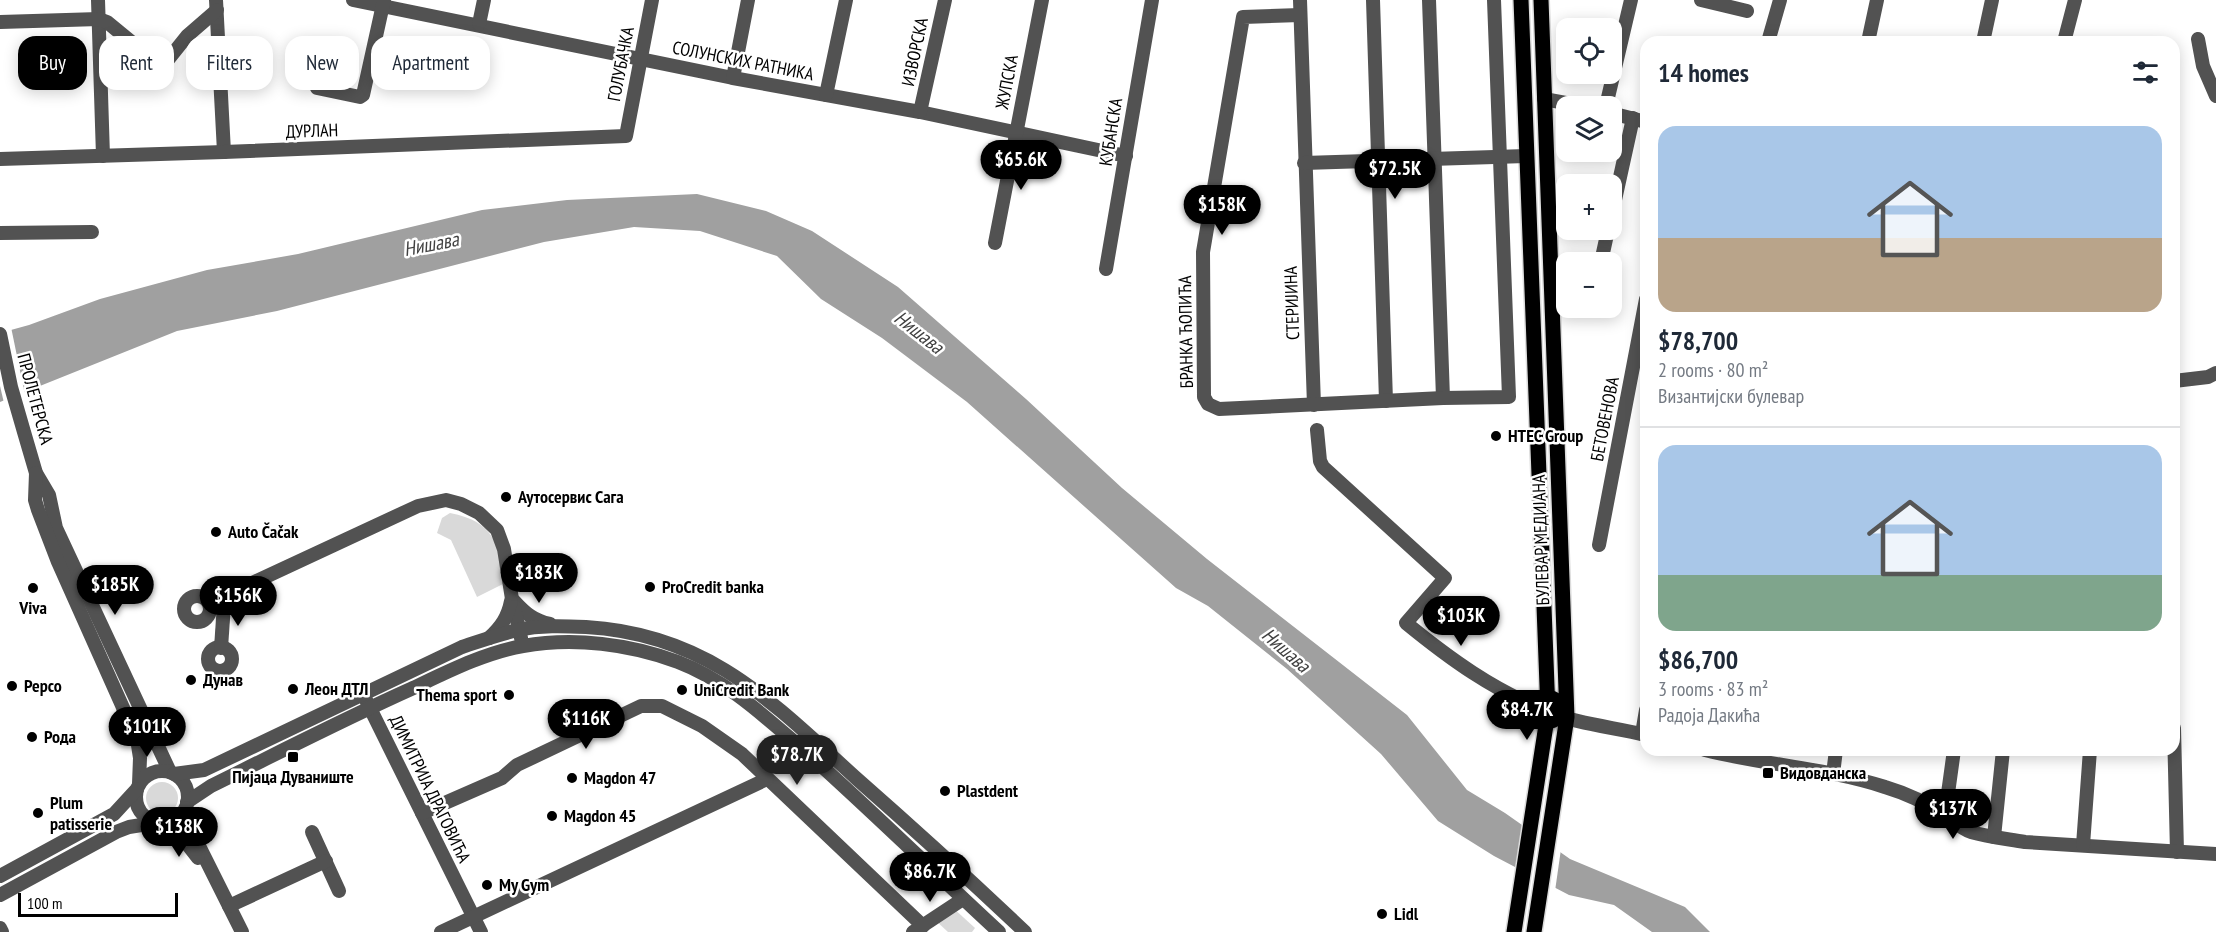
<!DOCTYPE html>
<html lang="en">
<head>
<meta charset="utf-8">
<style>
  :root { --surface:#fff; --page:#f2f2f3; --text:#1f2937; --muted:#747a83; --line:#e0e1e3; --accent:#000 }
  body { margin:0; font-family:"PT Sans Narrow",sans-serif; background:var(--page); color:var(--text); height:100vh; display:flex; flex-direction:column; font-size:22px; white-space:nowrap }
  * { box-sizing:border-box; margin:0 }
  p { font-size:20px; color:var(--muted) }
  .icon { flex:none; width:33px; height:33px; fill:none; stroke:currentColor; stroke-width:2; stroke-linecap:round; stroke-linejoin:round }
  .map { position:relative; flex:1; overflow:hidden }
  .sheet { position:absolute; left:1640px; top:36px; width:540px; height:720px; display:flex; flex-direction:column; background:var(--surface); border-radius:18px; box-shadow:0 3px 15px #0003 }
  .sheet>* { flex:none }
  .banner { position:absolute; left:18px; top:36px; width:570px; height:54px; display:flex; gap:12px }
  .fabs { position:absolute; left:1556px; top:18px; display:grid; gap:12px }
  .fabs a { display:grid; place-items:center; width:66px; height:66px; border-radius:12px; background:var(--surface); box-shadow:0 3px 15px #0003; font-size:30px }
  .scale { position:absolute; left:18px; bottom:15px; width:160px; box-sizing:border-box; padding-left:6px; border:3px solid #000; border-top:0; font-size:16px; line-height:21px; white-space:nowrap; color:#000; -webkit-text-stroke:4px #fff; paint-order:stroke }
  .price { position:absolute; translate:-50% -51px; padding:0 14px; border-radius:21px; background:var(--accent); color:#fff; font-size:20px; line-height:39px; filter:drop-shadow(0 2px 3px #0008) }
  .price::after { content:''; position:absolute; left:50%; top:36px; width:18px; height:14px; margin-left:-9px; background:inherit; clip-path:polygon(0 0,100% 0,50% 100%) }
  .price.current { background:#222; color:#fff }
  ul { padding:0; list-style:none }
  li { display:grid; align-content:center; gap:12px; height:318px; padding:0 18px }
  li+li { border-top:2px solid var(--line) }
  li span { display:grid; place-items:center; height:186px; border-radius:18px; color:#555 }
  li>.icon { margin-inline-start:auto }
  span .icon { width:108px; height:108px; fill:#fffc; stroke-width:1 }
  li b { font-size:26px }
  h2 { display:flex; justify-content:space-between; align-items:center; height:72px; padding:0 18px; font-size:26px }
  .chip { padding:0 21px; border-radius:18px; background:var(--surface); box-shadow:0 3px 15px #0003; font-size:21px; line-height:54px }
  .chip.current { background:var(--accent); color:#fff }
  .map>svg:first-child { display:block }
</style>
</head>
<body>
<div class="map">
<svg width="2216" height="932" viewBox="0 0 2216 932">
  <rect width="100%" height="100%" fill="#fff"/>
  <g fill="#d9d9d9">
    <path d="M450,513C495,522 497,543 507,582L477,597L451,540L437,533L442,518Z"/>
    <circle cx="162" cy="798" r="16"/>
    <polygon points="952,907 975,928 972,932 948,932 934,919"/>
  </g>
  <polygon fill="#a0a0a0" points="697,194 766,211 812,231 898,287 1026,399 1122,488 1207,559 1407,715 1467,790 1505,813 1570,859 1685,907 1710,932 1652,932 1614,905 1569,895 1494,856 1438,821 1381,754 1287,669 1208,606 1176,588 967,402 882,338 821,299 777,256 700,231 634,227 544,242 277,311 177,331 0,402 0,333 29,325 100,299 207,270 298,254 482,210 567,200"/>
  <g fill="#fff">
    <polygon points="11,327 25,395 4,403 0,386 0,330"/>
    <polygon points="1524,822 1561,849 1555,891 1516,871"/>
  </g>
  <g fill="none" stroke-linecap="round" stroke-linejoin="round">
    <g stroke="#dbdbdb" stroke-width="18">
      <g id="major">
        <polyline points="1514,932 1548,712 1521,0"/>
        <polyline points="1534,932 1567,717 1541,0"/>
      </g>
    </g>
    <g stroke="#525252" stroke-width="14">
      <polyline points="98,0 103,156"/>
      <polyline points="216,0 224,152"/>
      <polyline points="353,0 733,78 920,112 1126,156"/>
      <polyline points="1300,0 1314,405"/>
      <polyline points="1373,0 1386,401"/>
      <polyline points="1429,0 1443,398"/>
      <polyline points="1701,0 1747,11"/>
      <polyline points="1300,15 1243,17 1203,252 1204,397 1208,404 1219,409 1443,398 1509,397 1494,0"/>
      <polyline points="0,22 99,19 107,22 152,59 161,64 167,61 187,36 217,10"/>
      <polyline points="479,24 484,0"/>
      <polyline points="2198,39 2203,66 2216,96"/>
      <polyline points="1768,42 1780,0"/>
      <polyline points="1868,42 1877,0"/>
      <polyline points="1983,42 1992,0"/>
      <polyline points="2064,42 2075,0"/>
      <polyline points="312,75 317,88 360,97 363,95 384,0"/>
      <polyline points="733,78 748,0"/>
      <polyline points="826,95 846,0"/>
      <polyline points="1544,99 1582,106"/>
      <polyline points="1606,106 1631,0"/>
      <polyline points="920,112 945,0"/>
      <polyline points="1611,113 1646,122"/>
      <polyline points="0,159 224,152 626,136 652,0"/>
      <polyline points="1304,163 1527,156"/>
      <polyline points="1611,218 1633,118"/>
      <polyline points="0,233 92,232"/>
      <polyline points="995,243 1042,0"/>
      <polyline points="1601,262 1608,230"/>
      <polyline points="1106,269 1152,0"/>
      <polyline points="0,334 11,387 24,432 36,473 49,495 56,528 170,772"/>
      <polyline points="2174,381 2208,377 2216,373"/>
      <path d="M1317,430L1320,461L1323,467L1445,578L1406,623C1450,659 1493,690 1546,711C1577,724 1613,727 1646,735"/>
      <polyline points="36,473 35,500 38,510 58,562 137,739 140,758 139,784"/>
      <polyline points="1599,545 1646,299"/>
      <circle cx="197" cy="609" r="13"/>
      <path d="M514,601C525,613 534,621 550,624"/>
      <polyline points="224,604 233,592 418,506 446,500 461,504 479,513 497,530 504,549 512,599 521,638"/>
      <path d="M489,638C501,627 508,617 511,601"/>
      <circle cx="220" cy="659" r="12"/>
      <polyline points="221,648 224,604"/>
      <polyline points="366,700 481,932"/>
      <polyline points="2174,728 2177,852"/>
      <polyline points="1642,734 1646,710"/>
      <path d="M1705,750C1764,765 1827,768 1885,787C1905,793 1927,803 1944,815C1953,820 1960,828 1971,832C1988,837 2008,839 2025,842L2216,854"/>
      <circle cx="162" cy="797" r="26"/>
      <path d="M174,774L204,770L462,647C480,641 499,634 518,630C540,625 564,626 586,627C708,634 772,702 857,779C914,829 970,880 1025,932"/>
      <polyline points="1833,774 1836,750"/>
      <path d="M187,802L211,786C278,753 344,719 411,689C447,672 484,653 523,646C574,637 630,644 678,662C728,681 766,718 806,752C872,811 934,872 999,932"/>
      <polyline points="186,808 194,836 242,932"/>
      <polyline points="422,813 502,778 517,765 641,706 662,706 702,726 742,754 923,926"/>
      <polyline points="1945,815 1954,750"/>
      <polyline points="160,823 184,840 198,858"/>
      <polyline points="312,832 339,891"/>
      <polyline points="1994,837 2003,750"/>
      <polyline points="2083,845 2090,750"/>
      <polyline points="0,876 114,814 137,789"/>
      <polyline points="0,895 116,832 129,827 154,823"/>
      <polyline points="229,906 326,861"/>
      <polyline points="0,928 2,932"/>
      <polyline points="441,932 767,779"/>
      <polyline points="913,932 963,899"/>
    </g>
    <use href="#major" stroke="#000" stroke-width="15"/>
  </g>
  <g fill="#000" stroke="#fff" stroke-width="2">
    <circle cx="1496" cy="436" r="6"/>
    <circle cx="506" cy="497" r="6"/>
    <circle cx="216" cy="532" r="6"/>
    <circle cx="650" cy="587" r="6"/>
    <circle cx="33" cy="588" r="6"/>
    <circle cx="191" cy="680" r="6"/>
    <circle cx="12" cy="686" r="6"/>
    <circle cx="293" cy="689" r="6"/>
    <circle cx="682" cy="690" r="6"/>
    <circle cx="509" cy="695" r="6"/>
    <circle cx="32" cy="737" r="6"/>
    <rect x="287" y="751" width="12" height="12" rx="3"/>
    <rect x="1762" y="767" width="12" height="12" rx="3"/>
    <circle cx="572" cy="778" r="6"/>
    <circle cx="945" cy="791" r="6"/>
    <circle cx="38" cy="813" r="6"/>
    <circle cx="552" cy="816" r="6"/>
    <circle cx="487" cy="885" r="6"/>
    <circle cx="1382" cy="914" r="6"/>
  </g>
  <g text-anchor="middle" stroke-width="5" stroke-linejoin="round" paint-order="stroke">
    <g font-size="18" fill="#000" stroke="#fff">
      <text transform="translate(915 52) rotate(-78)" y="6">ИЗВОРСКА</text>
      <text transform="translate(743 61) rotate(11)" y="6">СОЛУНСКИХ РАТНИКА</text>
      <text transform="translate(621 64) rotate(-79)" y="6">ГОЛУБАЧКА</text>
      <text transform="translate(1007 82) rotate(-79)" y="6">ЖУПСКА</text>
      <text transform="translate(312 131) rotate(-2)" y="6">ДУРЛАН</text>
      <text transform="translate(1111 132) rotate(-81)" y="6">КУБАНСКА</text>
      <text transform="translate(1292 303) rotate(-92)" y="6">СТЕРИЈИНА</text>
      <text transform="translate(1186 332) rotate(-91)" y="6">БРАНКА ЋОПИЋА</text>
      <text transform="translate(35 399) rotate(75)" y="6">ПРОЛЕТЕРСКА</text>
      <text transform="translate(1605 419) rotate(-79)" y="6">БЕТОВЕНОВА</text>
      <text transform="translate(1541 540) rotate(-92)" y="6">БУЛЕВАР МЕДИЈАНА</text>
      <text transform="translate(430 789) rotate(64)" y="6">ДИМИТРИЈА ДРАГОВИЋА</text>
    </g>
    <g font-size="18" font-weight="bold" fill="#000" stroke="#fff" text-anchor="start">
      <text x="1508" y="442">HTEC Group</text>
      <text x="518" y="503">Аутосервис Сага</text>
      <text x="228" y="538">Auto Čačak</text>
      <text x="662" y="593">ProCredit banka</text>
      <text x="33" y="614" text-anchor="middle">Viva</text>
      <text x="203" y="686">Дунав</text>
      <text x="24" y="692">Pepco</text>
      <text x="305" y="695">Леон ДТЛ</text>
      <text x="694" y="696">UniCredit Bank</text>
      <text x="497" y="701" text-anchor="end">Thema sport</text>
      <text x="44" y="743">Рода</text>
      <text x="1780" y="779">Видовданска</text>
      <text x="293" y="783" text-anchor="middle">Пијаца Дуваниште</text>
      <text x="584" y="784">Magdon 47</text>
      <text x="957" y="797">Plastdent</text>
      <text x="50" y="809">Plum<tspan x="50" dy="21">patisserie</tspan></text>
      <text x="564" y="822">Magdon 45</text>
      <text x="499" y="891">My Gym</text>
      <text x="1394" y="920">Lidl</text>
    </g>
    <g font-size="20" font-style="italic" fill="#414141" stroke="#fff">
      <text transform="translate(431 244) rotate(-11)" y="7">Нишава</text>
      <text transform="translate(919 332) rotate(38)" y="7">Нишава</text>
      <text transform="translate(1286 650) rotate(41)" y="7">Нишава</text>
    </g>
  </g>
</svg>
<div class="fabs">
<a><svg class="icon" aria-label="locate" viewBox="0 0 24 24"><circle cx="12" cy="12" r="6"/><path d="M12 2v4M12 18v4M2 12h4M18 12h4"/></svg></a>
<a><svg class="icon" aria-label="layers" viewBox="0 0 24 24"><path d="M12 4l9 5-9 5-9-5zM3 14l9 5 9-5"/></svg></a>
<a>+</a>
<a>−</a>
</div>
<div class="scale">100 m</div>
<b class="price" style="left:1021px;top:191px">$65.6K</b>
<b class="price" style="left:1395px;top:200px">$72.5K</b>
<b class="price" style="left:1222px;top:236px">$158K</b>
<b class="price" style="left:539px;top:604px">$183K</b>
<b class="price" style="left:115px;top:616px">$185K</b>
<b class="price" style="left:238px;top:627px">$156K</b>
<b class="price" style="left:1461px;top:647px">$103K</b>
<b class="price" style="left:1527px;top:741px">$84.7K</b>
<b class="price" style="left:586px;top:750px">$116K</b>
<b class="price" style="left:147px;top:758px">$101K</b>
<b class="price current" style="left:797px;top:786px">$78.7K</b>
<b class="price" style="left:1953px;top:840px">$137K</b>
<b class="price" style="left:179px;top:858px">$138K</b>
<b class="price" style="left:930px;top:903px">$86.7K</b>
<div class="banner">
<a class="chip current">Buy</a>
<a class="chip">Rent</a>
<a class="chip">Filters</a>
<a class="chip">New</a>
<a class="chip">Apartment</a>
</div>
<section class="sheet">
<h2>14 homes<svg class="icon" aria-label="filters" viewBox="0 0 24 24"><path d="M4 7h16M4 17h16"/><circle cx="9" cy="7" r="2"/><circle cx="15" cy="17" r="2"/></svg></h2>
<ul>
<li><span style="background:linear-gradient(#a9c7e8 60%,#b9a48a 0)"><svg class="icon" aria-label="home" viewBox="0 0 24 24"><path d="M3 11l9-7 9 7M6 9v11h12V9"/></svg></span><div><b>$78,700</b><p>2 rooms · 80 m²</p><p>Византијски булевар</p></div></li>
<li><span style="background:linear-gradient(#a9c7e8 70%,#7fa58c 0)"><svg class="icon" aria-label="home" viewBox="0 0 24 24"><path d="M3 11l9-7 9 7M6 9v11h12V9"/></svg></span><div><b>$86,700</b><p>3 rooms · 83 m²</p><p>Радоја Дакића</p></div></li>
</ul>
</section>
</div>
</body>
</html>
